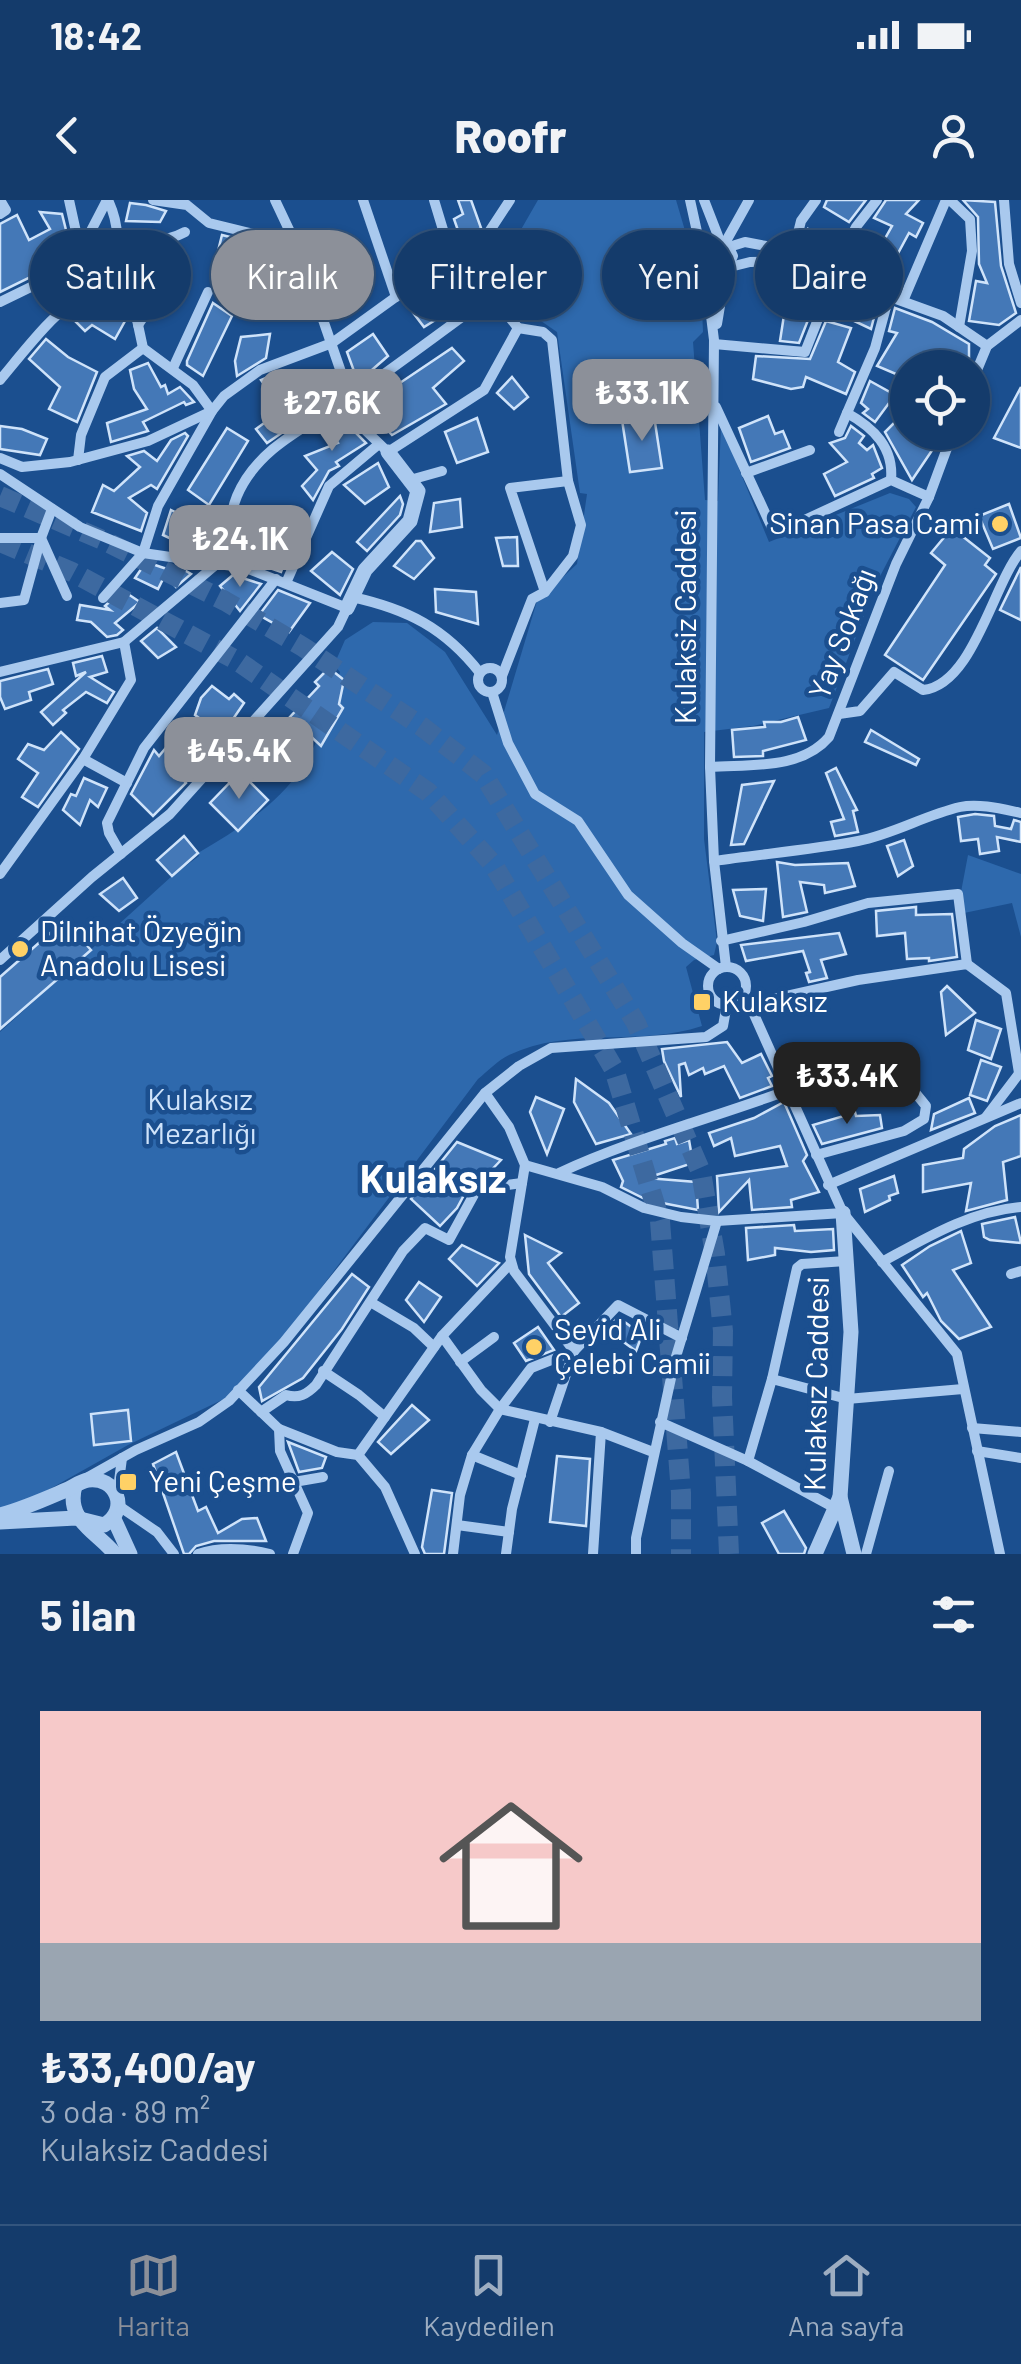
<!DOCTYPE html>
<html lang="tr">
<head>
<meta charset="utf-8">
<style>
  :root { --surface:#143b6b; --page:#214673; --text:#f1f3f6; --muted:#9dadc1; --line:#33557e; --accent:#8c9099 }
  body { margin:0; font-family:Barlow,sans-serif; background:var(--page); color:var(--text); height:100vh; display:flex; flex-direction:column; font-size:38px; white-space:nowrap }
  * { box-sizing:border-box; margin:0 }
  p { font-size:32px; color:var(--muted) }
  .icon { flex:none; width:55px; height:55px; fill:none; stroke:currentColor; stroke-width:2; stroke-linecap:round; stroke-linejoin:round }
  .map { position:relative; height:1354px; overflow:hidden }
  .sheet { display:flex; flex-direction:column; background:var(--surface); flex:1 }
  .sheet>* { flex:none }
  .banner { position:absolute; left:30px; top:30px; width:962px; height:90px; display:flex; gap:20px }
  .tools { position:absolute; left:890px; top:150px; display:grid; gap:20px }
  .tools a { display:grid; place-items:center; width:100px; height:100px; border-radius:50%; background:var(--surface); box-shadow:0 2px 8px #0004,0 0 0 2px var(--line); font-size:50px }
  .price { position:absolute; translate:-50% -85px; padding:0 22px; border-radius:20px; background:var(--accent); color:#fff; font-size:32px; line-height:65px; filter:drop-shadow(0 2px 5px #0008) }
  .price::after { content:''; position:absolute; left:50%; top:60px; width:30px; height:22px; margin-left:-15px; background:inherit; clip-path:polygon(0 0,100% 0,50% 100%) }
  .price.current { background:#222; color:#fff }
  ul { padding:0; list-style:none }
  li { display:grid; align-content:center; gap:20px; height:530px; padding:0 40px }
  li span { display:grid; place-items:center; height:310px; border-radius:0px; color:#555 }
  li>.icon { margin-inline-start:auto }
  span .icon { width:180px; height:180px; fill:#fffc; stroke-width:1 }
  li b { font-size:42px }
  h2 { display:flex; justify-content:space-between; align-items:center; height:120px; padding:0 40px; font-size:42px }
  .chip { padding:0 35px; border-radius:45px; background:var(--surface); box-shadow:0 2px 8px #0004,0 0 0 2px var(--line); font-size:35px; line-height:90px }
  .chip.current { background:var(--accent); color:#fff }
  .status { display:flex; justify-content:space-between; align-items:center; height:70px; padding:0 50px; background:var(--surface); direction:ltr }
  .status svg { height:28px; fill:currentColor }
  header { display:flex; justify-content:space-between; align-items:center; height:130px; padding:0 40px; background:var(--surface); font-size:45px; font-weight:800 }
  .dock { display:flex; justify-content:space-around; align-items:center; height:140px; border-top:2px solid var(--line); background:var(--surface); font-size:28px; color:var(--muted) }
  .dock a { display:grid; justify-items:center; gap:5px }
  .dock .current { color:var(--accent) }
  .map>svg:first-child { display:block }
</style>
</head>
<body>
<div class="status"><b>18:42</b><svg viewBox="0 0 49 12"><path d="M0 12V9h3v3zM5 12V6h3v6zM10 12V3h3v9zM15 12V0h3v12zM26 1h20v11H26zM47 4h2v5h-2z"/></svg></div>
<header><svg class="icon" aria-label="back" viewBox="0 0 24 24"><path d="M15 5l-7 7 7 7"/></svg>Roofr<svg class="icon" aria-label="person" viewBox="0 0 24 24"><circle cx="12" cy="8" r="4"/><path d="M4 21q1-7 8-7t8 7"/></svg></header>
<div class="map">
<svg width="1021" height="1354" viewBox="0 0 1021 1354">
  <rect width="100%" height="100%" fill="#1b4f8f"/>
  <g fill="#2e69ad">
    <path d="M538,0H676L701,85L703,132L693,142L705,300L718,301L721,225L769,342L890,293L909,299L916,307L876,384L829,508L753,526L704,532V639L717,742L714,755L694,760L686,767L702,826C640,847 570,826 509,855C498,860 488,871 478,879L282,1140L228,1197L128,1245L0,1317V832L172,676L199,656L198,653C236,631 277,605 302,568C321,540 330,503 340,472L334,465L345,440L373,422L407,423L445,452L497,535L537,401L577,364L587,294L580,293L557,132L541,121L515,116L500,99L491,67L497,53L519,33Z"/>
    <polygon points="968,655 1021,674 1021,737 1012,703 964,713 961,692"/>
  </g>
  <g fill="#4478b7" stroke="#cfe3fa" stroke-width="2.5">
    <polygon points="458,0 471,0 481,28 461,39 454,19 463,14"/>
    <polygon points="827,0 866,0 849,22 824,7"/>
    <polygon points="886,0 919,0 906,14 923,23 916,37 909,33 882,83 847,63 856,46 875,56 892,26 874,18"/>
    <polygon points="963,0 995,2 1001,66 1016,113 999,125 969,121 976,81 987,83 979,64 978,17"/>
    <polygon points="130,3 146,5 166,11 160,22 126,21"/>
    <polygon points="40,12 62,14 69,42 48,42 59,63 0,92 0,24 17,15 29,40 50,29"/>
    <polygon points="808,29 839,41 830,58 803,50"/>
    <polygon points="222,35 250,42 277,64 275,73 242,59 241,65 216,59"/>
    <polygon points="339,35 349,54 323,61 309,42"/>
    <polygon points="126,45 148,48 141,77 146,81 133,101 116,84 127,58"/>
    <polygon points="551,48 557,93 513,100 506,55"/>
    <polygon points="785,70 823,82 799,143 780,141 784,115 795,118 804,88 782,84"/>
    <polygon points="297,78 309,106 287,116 270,96"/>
    <polygon points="840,88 878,102 871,129 850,119 854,105 835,100"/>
    <polygon points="426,89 445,114 424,127 405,102"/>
    <polygon points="101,94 111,105 106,111 125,121 115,139 92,125 85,131 75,121"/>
    <polygon points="213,103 232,116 203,176 187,165 187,161"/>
    <polygon points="895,108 932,122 969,144 969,168 907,168 903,177 877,166 897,133 889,131"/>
    <polygon points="826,121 851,128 838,162 855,172 846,194 806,177 803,187 791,189 753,179 756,156 810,159"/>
    <polygon points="270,134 266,158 237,176 235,161 241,137"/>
    <polygon points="373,134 388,156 358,182 347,152"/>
    <polygon points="46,139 68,157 97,172 77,222 49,209 60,187 29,159"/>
    <polygon points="452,148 464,161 433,188 446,204 392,235 375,217 370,220 362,200 383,186 388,191"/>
    <polygon points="148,163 161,187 165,185 168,194 180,187 194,202 186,205 184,202 143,222 148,231 111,242 107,223 147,209 134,189 130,170"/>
    <polygon points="277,173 294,202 314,187 322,205 267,243 256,229 282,210 261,180"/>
    <polygon points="512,177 528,197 514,209 497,193"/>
    <polygon points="870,181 895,195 875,222 863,213 868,209 861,203"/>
    <polygon points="1021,187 1021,248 994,238"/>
    <polygon points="908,209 908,232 919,232 935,246 912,280 885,232"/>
    <polygon points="349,216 356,233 366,243 336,262 339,266 329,271 313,300 302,286 317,270 305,256 338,243 328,227"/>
    <polygon points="654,216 662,268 630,272 622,220"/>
    <polygon points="768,216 775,234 783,231 790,248 751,262 739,228"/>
    <polygon points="477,218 488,252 457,263 445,232"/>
    <polygon points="0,226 22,229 47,239 40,255 0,249"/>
    <polygon points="851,226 864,236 859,243 867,250 873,245 882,268 872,274 874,278 835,296 824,274 847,262 830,243 845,238"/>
    <polygon points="227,228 248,241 209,305 188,290"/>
    <polygon points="185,233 188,236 157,289 151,285 129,298 147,313 141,331 92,312 103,285 114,291 140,267 127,256 144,251 157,261 171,240"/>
    <polygon points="378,263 389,287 365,304 344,285"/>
    <polygon points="400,296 403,304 400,315 367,351 357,342"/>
    <polygon points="460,299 462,327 430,332 434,303"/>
    <polygon points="1009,304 1021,338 993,349 979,316"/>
    <polygon points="171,310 206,327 208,313 222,317 220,354 199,352 163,335"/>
    <polygon points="239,321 274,330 270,342 290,349 281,372 238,357"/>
    <polygon points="952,328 990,358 985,365 996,374 923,480 885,455 945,365 931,353"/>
    <polygon points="517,337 518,366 503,366 496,338"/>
    <polygon points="416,341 421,341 434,358 414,379 394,366"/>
    <polygon points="332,352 353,369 340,395 311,371"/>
    <polygon points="146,362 176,372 181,368 191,374 176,387 165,375 158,389 135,378"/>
    <polygon points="1021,367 1021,420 1000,410"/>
    <polygon points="233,375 261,384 240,411 220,386"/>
    <polygon points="435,389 476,392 478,424 436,412"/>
    <polygon points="122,390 140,402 115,423 123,430 117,435 107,437 91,422 77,420 80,405 110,410 105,406"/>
    <polygon points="278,390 310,403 289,432 259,415"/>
    <polygon points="157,428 176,447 158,458 141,441"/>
    <polygon points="102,456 107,472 90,477 114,492 107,503 86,492 63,510 66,513 53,525 41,512 86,472 76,476 73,463"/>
    <polygon points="329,468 344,480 339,504 343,508 321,546 290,517 319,486 315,482"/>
    <polygon points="48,469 53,484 29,492 31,500 5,509 0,497 0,481"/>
    <polygon points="212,486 229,499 234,494 244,503 216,544 204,533 210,526 195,515 201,498"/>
    <polygon points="798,517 806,540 763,551 763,556 734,557 732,530 765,527 764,522 781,522"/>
    <polygon points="871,530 919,559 916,565 865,542"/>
    <polygon points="180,531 197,546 175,571 186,583 153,616 131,594 154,550 159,556"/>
    <polygon points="275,531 296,551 271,571 257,557 266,547 262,543"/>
    <polygon points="61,532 79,549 38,607 22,597 38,573 18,559 28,544 44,550"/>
    <polygon points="836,568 857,610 853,611 858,632 835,636 831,622 844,619 826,573"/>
    <polygon points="240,572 268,600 238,631 210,603"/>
    <polygon points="84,578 107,588 98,607 90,600 80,625 63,610 71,594 76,596"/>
    <polygon points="774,581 744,644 731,645 742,585"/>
    <polygon points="975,614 994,616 995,626 1011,629 1014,620 1021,622 1021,642 997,637 999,651 980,654 978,639 961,641 958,617"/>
    <polygon points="184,636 198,653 172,676 157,660"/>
    <polygon points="904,640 913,666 898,676 887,646"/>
    <polygon points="777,662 795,665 848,663 855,686 825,693 824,685 800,682 807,712 783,717"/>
    <polygon points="123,678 137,698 119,711 100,694"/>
    <polygon points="766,689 763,721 740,716 733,690"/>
    <polygon points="916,707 916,715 952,714 957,757 929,761 929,758 907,759 905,733 877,736 876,711"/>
    <polygon points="65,720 91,750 0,829 0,777"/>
    <polygon points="839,733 846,754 821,760 827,778 809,782 806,773 810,772 803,751 746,761 741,745"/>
    <polygon points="947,786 975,813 946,835 941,792"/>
    <polygon points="976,820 1001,829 991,859 968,850"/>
    <polygon points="727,842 742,863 761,854 772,876 768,878 772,886 740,898 724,866 705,874 703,868 689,875 685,863 679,865 681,897 664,861 662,849"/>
    <polygon points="893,855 895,879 891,879 890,890 873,891 869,858"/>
    <polygon points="981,860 1001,867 987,901 970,895"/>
    <polygon points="576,879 609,903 631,934 596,944 574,902"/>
    <polygon points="536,897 564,909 547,954 530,912"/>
    <polygon points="969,898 975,913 931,930 934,914"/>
    <polygon points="784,902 807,955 803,961 819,992 791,1000 792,1007 752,1010 749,980 719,1012 717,976 787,966 780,946 735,956 731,938 714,946 709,933 754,918"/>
    <polygon points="855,912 856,916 880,915 882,928 822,944 813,925 844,916 843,913"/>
    <polygon points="1021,915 1021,956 1003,962 1007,1000 966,1011 971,983 923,992 923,965 963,958 964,949 995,926"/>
    <polygon points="675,938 677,944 689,940 693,963 647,978 696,982 698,1010 647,1000 621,987 623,981 613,960 666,944 665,941"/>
    <polygon points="457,942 501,960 483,979 471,982 457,1008 440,1026 411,999"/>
    <polygon points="894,976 898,993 889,996 890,1000 865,1012 860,989"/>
    <polygon points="1015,1017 1021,1043 990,1040 984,1037 982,1024"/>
    <polygon points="794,1025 795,1031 833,1029 834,1050 811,1052 775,1048 775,1055 748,1060 746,1028"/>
    <polygon points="961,1031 971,1063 953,1070 991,1127 959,1139 941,1121 927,1093 923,1097 902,1065 930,1046"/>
    <polygon points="525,1035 561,1053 548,1063 579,1103 561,1117 529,1074"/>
    <polygon points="462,1045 499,1063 477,1086 449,1059"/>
    <polygon points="352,1074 369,1087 342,1129 303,1178 262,1201 259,1187"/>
    <polygon points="419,1082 441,1097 424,1122 406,1100"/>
    <polygon points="618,1117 642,1135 636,1151 607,1130"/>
    <polygon points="538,1127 554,1150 526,1161 514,1143"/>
    <polygon points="412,1205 429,1220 391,1254 378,1242"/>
    <polygon points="128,1210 131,1241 94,1245 91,1214"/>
    <polygon points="288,1242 326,1257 322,1268 299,1272"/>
    <polygon points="176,1252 198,1311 206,1307 218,1333 242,1319 257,1318 266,1341 214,1341 196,1346 189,1354 184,1354 153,1264"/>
    <polygon points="557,1256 590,1259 586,1326 550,1322"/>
    <polygon points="432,1290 452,1293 444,1354 425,1354 422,1347"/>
    <polygon points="784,1311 806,1348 804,1354 779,1354 762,1323"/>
  </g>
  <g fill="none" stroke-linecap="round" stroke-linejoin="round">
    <g stroke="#3d69a0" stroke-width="20" stroke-dasharray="20 10" stroke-linecap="butt">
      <polyline points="0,296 105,341 225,401 303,447 421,526 483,574 636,823 701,972 715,1054 723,1131 722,1197 729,1354"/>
      <polyline points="0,342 72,372 236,460 428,592 493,664 614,869 660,1021 681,1293 681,1354"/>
    </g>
    <g stroke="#a9c9ee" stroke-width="10">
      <polyline points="153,0 187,5 209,23 254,34 288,61 302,59"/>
      <polyline points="275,0 300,53 350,198 364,229 388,252 484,190 518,128 468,64 510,0"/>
      <polyline points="363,0 396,97"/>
      <polyline points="434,0 454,66"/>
      <polyline points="690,0 705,68 714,140 710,567 714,661 726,767"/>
      <polyline points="704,0 720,41 729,47 733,56 726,70 717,124"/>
      <polyline points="950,0 970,19 972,51 959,127"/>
      <polyline points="1004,0 1009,64 1021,103"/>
      <polyline points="0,14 6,10 0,0"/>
      <path d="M118,33C141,41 163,44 185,32"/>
      <polyline points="725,43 749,0"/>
      <polyline points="729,47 745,42 766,46 791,61 943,116 987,146"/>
      <polyline points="81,50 107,0"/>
      <polyline points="730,67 750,62 791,61 801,21 816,0"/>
      <polyline points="831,75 856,27 877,0"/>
      <polyline points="100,80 137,120 143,148 193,185 212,211 158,306 143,353 103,398"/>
      <path d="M889,96L875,148L847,213C874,228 894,248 891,280"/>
      <polyline points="903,101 946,0"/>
      <polyline points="0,102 72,67 80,50 69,0"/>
      <polyline points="138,125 153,103 183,70"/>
      <polyline points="714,144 805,152 835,76"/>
      <polyline points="173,168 208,92"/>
      <path d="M0,180C15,162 30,143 46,126C83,86 139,67 108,0"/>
      <polyline points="972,182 987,146 1021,120"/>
      <polyline points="716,207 773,330 783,330 891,280 929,297"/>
      <polyline points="839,232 847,213"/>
      <polyline points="0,258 22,267 70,262 148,241 212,211 224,196 260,170 332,143 436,68 468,64"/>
      <polyline points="78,260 81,235 105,177 143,148"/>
      <polyline points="746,273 810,250"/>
      <polyline points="0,274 80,327 143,353 246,368 347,408 338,427 170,614 92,677 0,760"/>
      <polyline points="410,280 442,271"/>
      <polyline points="0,338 41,338"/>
      <polyline points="41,338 67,396"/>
      <path d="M229,365C229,342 228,318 237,296C258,246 311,225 353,196C399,164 445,129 491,96"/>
      <polyline points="286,383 329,286 379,244"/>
      <polyline points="545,392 510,288 568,281"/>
      <path d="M352,397C407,409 445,428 480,473"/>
      <polyline points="0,403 24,400 41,338 52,309"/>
      <circle cx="490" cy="480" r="12"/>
      <polyline points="0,472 124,442 218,363"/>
      <polyline points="502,476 532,399 545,392 573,356 581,325 568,281 552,140 543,132 518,128"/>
      <polyline points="492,492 508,543 535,594 578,621 628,695 682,743 719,769"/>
      <path d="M839,514L860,511L894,472L923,490C973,485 993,384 1021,351"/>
      <polyline points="83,559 127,583"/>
      <path d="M710,567C750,564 801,570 829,537L896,364L929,297L953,232"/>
      <polyline points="121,654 109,633 107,623 144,548 276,379"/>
      <path d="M714,661C762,654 810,650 858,641C894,634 925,615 960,607C979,603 1002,609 1021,613"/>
      <polyline points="0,674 83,559 131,480 124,442"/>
      <polyline points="721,741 804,722 868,703 958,694 967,764"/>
      <circle cx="727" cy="786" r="19"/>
      <polyline points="744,792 843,1013 957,1154 1000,1354"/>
      <polyline points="750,804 858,780 967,764 1006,793 1019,873"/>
      <polyline points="485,893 509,927 525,965 510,1057 514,1071 574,1151"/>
      <polyline points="986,917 1021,871"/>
      <polyline points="816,955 904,931 924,919 926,906 909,885"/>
      <polyline points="525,965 602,987 644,1008 681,1017 717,1021 843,1013"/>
      <path d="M559,973C632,939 710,919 786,891"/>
      <polyline points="828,985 1021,903"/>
      <path d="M882,1062C926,1038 970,1011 1021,1007"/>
      <polyline points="1011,1074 1021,1071"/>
      <polyline points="372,1103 414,1128 434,1147"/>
      <polyline points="442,1136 481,1190 500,1209 601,1232 653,1252"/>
      <polyline points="460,1162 494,1137"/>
      <polyline points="323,1171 359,1195 385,1217"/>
      <polyline points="772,1179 847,1199 963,1189"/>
      <polyline points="238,1190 279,1229 337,1252 358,1255 385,1287 415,1354"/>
      <path d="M261,1212L286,1195C299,1199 307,1194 316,1185L403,1051L425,1028L449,1040L477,989L522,983"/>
      <polyline points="550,1222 574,1151"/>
      <polyline points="660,1222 748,1261 835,1308"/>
      <polyline points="972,1228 1021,1232"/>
      <polyline points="279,1229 280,1251 308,1313 293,1354"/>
      <polyline points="977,1251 1021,1258"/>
      <polyline points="358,1255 442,1136 511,1063"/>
      <polyline points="472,1255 521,1275"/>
      <polyline points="748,1261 772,1179 797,1068 802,1064 846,1061"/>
      <polyline points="88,1277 136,1250 199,1222 229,1201 284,1142 485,893 519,866 551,848 706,837 723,826 727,804"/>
      <polyline points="294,1282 323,1277"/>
      <polyline points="117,1297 122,1258"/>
      <polyline points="119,1306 157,1332 174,1354"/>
      <polyline points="457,1325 509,1332"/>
      <path d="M198,1354C221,1346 245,1348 270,1354"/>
      <polyline points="453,1354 460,1295 472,1255 500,1209 531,1168 574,1151 618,1105 682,1138"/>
      <polyline points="506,1354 512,1309 535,1219"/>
      <polyline points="593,1354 601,1232"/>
      <polyline points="636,1354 636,1338 675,1160 717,1021"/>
      <polyline points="866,1354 889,1271"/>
    </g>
    <g stroke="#a9c9ee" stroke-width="15">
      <polyline points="347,408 365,370 410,321 418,291 388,252"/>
      <polyline points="843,1013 851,1132 840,1297 854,1354"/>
      <path d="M75,1286C65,1320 96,1331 115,1354"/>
      <path d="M0,1315C23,1309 45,1299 66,1290C73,1287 81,1281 88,1280C115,1276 131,1309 104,1325L76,1318L0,1322"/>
      <polyline points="114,1319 130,1354"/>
      <polyline points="815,1354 840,1297"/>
    </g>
  </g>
  <g fill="#ffd166" stroke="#1b4f8f" stroke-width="4">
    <circle cx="1000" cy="324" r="10"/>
    <circle cx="20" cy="749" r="10"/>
    <rect x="692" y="792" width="20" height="20" rx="5"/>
    <circle cx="534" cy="1147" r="10"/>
    <rect x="118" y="1272" width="20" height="20" rx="5"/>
  </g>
  <g text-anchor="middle" stroke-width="9" stroke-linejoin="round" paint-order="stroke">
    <g font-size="30" fill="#fff" stroke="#1b4f8f" text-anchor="start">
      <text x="980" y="334" text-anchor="end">Sinan Pasa Cami</text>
      <text x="40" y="742">Dilnihat Özyeğin<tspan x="40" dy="34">Anadolu Lisesi</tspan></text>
      <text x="722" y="812">Kulaksız</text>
      <text x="554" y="1140">Seyid Ali<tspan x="554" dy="34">Çelebi Camii</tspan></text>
      <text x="148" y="1292">Yeni Çeşme</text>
    </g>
    <g font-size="30" fill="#fff" stroke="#1b4f8f">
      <text transform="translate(686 417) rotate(-90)" y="10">Kulaksiz Caddesi</text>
      <text transform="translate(843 434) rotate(-69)" y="10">Yay Sokağı</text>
      <text transform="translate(817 1184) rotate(-89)" y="10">Kulaksız Caddesi</text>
    </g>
    <g font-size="30" fill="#cfe3fa" stroke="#1b4f8f">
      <text x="200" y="910">Kulaksız<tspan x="200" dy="34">Mezarlığı</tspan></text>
    </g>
    <g font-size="40" font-weight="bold" fill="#fff" stroke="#1b4f8f">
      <text x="433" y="993">Kulaksız</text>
    </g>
  </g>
</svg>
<div class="tools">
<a><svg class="icon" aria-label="locate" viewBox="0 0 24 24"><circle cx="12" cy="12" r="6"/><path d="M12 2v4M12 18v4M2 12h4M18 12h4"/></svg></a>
</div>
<b class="price" style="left:642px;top:244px">₺33.1K</b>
<b class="price" style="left:332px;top:254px">₺27.6K</b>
<b class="price" style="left:240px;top:390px">₺24.1K</b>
<b class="price" style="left:239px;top:602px">₺45.4K</b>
<b class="price current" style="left:847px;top:927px">₺33.4K</b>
<div class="banner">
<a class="chip">Satılık</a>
<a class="chip current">Kiralık</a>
<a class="chip">Filtreler</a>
<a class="chip">Yeni</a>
<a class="chip">Daire</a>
</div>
</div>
<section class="sheet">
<h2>5 ilan<svg class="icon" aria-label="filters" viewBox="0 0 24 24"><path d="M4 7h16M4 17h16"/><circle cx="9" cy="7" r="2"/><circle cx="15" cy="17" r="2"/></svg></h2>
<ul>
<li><span style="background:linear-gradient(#f6c9c9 75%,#9aa5b1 0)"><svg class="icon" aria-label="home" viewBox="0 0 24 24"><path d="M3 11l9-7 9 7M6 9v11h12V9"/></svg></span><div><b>₺33,400/ay</b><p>3 oda · 89 m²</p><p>Kulaksiz Caddesi</p></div></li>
</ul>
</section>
<nav class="dock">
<a class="current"><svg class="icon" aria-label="map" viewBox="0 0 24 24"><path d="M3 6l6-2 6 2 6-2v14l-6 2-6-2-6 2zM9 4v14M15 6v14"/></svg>Harita</a>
<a><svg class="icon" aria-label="saved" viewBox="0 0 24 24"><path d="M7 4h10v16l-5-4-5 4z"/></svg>Kaydedilen</a>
<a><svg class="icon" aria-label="home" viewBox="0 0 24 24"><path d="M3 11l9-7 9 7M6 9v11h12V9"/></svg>Ana sayfa</a>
</nav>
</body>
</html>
